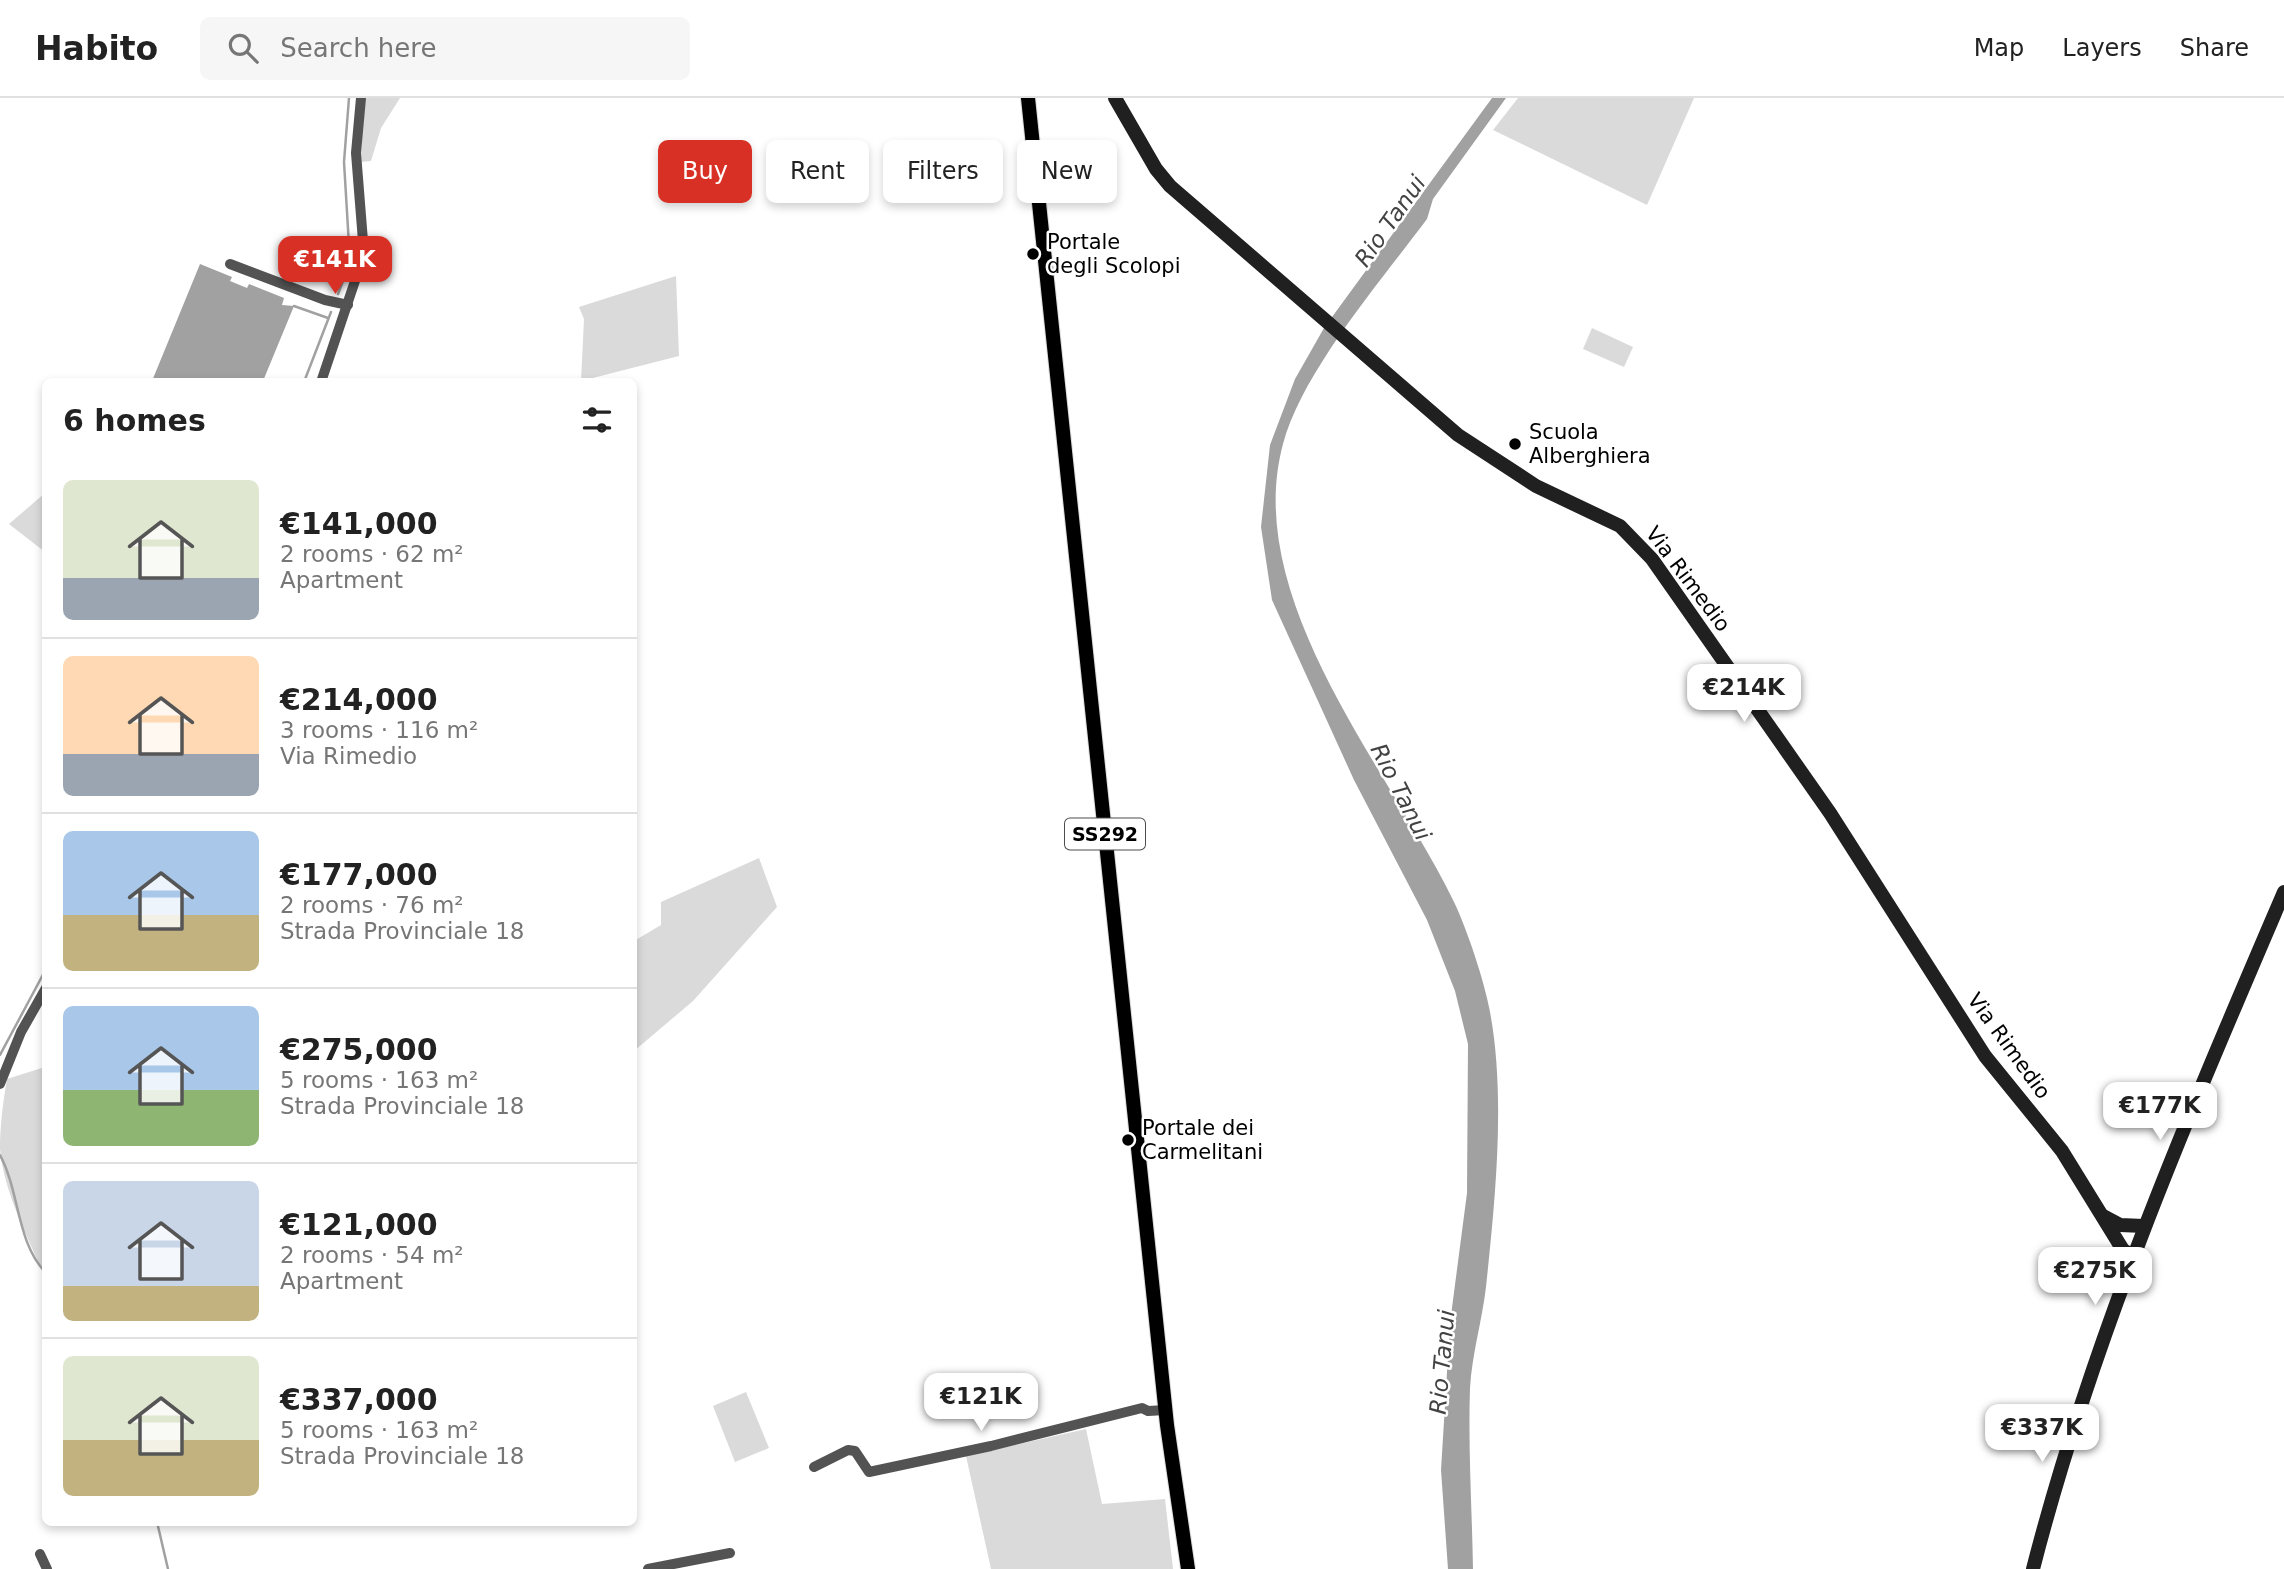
<!DOCTYPE html>
<html lang="en">
<head>
<meta charset="utf-8">
<style>
  :root { --surface:#fff; --page:#f6f6f6; --text:#222; --muted:#767676; --line:#e0e0e0; --accent:#d93025 }
  body { margin:0; font-family:"DejaVu Sans",sans-serif; background:var(--page); color:var(--text); height:100vh; display:flex; flex-direction:column; font-size:26px; white-space:nowrap }
  * { box-sizing:border-box; margin:0 }
  p { font-size:23px; color:var(--muted) }
  .icon { flex:none; width:38px; height:38px; fill:none; stroke:currentColor; stroke-width:2; stroke-linecap:round; stroke-linejoin:round }
  .map { position:relative; flex:1; overflow:hidden }
  .sheet { position:absolute; left:42px; top:280px; width:595px; height:1148px; display:flex; flex-direction:column; background:var(--surface); border-radius:10px; box-shadow:0 4px 10px #0003 }
  .sheet>* { flex:none }
  .top-card { position:absolute; left:658px; top:42px; width:665px; height:63px; display:flex; gap:14px }
  .price { position:absolute; translate:-50% -60px; padding:0 16px; border-radius:14px; background:#fff; color:#222; font-size:23px; line-height:46px; filter:drop-shadow(0 2px 4px #0008) }
  .price::after { content:''; position:absolute; left:50%; top:42px; width:21px; height:16px; margin-left:-10px; background:inherit; clip-path:polygon(0 0,100% 0,50% 100%) }
  .price.current { background:var(--accent); color:#fff }
  ul { padding:0; list-style:none }
  li { display:flex; align-items:center; gap:21px; height:175px; padding:0 21px }
  li+li { border-top:2px solid var(--line) }
  li span { display:grid; place-items:center; flex:none; width:196px; height:140px; border-radius:10px; color:#555 }
  li>.icon { margin-inline-start:auto }
  span .icon { width:84px; height:84px; fill:#fffc; stroke-width:1 }
  li b { font-size:30px }
  h2 { display:flex; justify-content:space-between; align-items:center; height:84px; padding:0 21px; font-size:30px }
  .chip { padding:0 24px; border-radius:10px; background:var(--surface); box-shadow:0 4px 10px #0003; font-size:24px; line-height:63px }
  .chip.current { background:var(--accent); color:#fff }
  header { display:flex; align-items:center; gap:42px; box-sizing:border-box; height:98px; padding:0 35px; background:var(--surface); border-bottom:2px solid var(--line) }
  header strong { font-size:33px }
  nav { display:flex; gap:38px; margin-inline-start:auto; font-size:24px }
  .search { width:490px; height:63px; background:var(--page); display:flex; align-items:center; gap:18px; box-sizing:border-box; padding:0 24px; border-radius:10px; color:var(--muted); font-size:26px }
  .map>svg:first-child { display:block }
</style>
</head>
<body>
<header>
<strong>Habito</strong>
<div class="search"><svg class="icon" aria-label="search" viewBox="0 0 24 24"><circle cx="10" cy="10" r="6"/><path d="M15 15l6 6"/></svg>Search here</div>
<nav><a>Map</a><a>Layers</a><a>Share</a></nav>
</header>
<div class="map">
<svg width="2284" height="1471" viewBox="0 0 2284 1471">
  <rect width="100%" height="100%" fill="#fff"/>
  <g fill="#dadada">
    <polygon points="363,0 400,0 381,30 371,63 361,64"/>
    <polygon points="1518,0 1694,0 1647,107 1493,32"/>
    <polygon points="676,178 679,258 581,283 584,221 579,209"/>
    <polygon points="1592,230 1633,249 1624,269 1583,251"/>
    <polygon points="45,395 45,454 9,426"/>
    <polygon points="759,760 777,809 693,903 634,953 634,843 661,827 661,804"/>
    <path d="M45,969V1179C28,1139 4,1095 0,1051C0,1028 3,1004 7,981Z"/>
    <polygon points="746,1294 769,1350 735,1364 713,1308"/>
    <polygon points="1086,1331 1102,1406 1165,1401 1173,1471 991,1471 966,1358"/>
  </g>
  <g fill="#a1a1a1">
    <path d="M1492,0H1506L1433,101L1427,121C1381,183 1302,274 1283,346C1241,502 1390,672 1454,804C1467,831 1485,885 1490,914C1506,1000 1495,1103 1486,1189C1482,1223 1472,1256 1470,1290C1468,1350 1472,1411 1473,1471H1448L1441,1372L1450,1225L1467,1095L1468,946L1455,893L1427,822L1354,682L1272,502L1261,429L1270,347L1295,281L1324,230Z"/>
    <polygon points="200,166 232,179 230,183 247,190 249,186 284,200 282,207 294,208 263,283 152,283"/>
  </g>
  <g fill="none" stroke-linecap="round" stroke-linejoin="round">
    <g stroke="#a1a1a1" stroke-width="2.5">
      <polyline points="338,196 350,164 344,64 349,0"/>
      <polyline points="294,208 328,220"/>
      <polyline points="304,284 331,214"/>
      <polyline points="0,957 46,871"/>
      <path d="M0,1057C20,1094 16,1144 46,1175"/>
      <polyline points="157,1424 168,1471"/>
    </g>
    <g stroke="#dbdbdb" stroke-width="16">
      <polyline id="primary" points="1028,0 1167,1327 1188,1471"/>
    </g>
    <g stroke="#535353" stroke-width="10">
      <polyline points="230,166 325,202 348,207"/>
      <polyline points="321,284 358,174 363,143 356,55 361,0"/>
      <polyline points="0,986 21,934 46,890"/>
      <polyline points="814,1369 848,1352 855,1353 869,1374 991,1348 1142,1310 1148,1313 1166,1312"/>
      <polyline points="40,1456 47,1471"/>
      <polyline points="648,1471 730,1455"/>
    </g>
    <g stroke="#202020" stroke-width="14">
      <polyline points="1115,0 1156,71 1170,88 1458,337 1536,388 1620,428 1652,461 1830,715 1985,958 2062,1053 2123,1152 2133,1158"/>
      <polyline points="2103,1118 2120,1127 2144,1128"/>
      <path d="M2033,1471C2093,1237 2189,1016 2284,794"/>
    </g>
    <use href="#primary" stroke="#000" stroke-width="14"/>
  </g>
  <g fill="#000" stroke="#fff" stroke-width="2.5">
    <circle cx="1033" cy="156" r="7"/>
    <circle cx="1515" cy="346" r="7"/>
    <circle cx="1128" cy="1042" r="7"/>
  </g>
  <g text-anchor="middle" stroke-width="5" stroke-linejoin="round" paint-order="stroke">
    <rect fill="#fff" stroke="#4c4c4c" stroke-width="2" x="1065" y="720.5" width="80" height="31" rx="5"/>
    <g font-size="19" font-weight="bold" fill="#000">
      <text x="1105" y="743">SS292</text>
    </g>
    <g font-size="21" fill="#000" stroke="#fff" text-anchor="start">
      <text x="1047" y="151">Portale<tspan x="1047" dy="24">degli Scolopi</tspan></text>
      <text x="1529" y="341">Scuola<tspan x="1529" dy="24">Alberghiera</tspan></text>
      <text x="1142" y="1037">Portale dei<tspan x="1142" dy="24">Carmelitani</tspan></text>
    </g>
    <g font-size="21" fill="#000" stroke="#fff">
      <text transform="translate(1688 481) rotate(53)" y="7">Via Rimedio</text>
      <text transform="translate(2009 948) rotate(54)" y="7">Via Rimedio</text>
    </g>
    <g font-size="23" font-style="italic" fill="#424242" stroke="#fff">
      <text transform="translate(1390 123) rotate(-55)" y="8">Rio Tanui</text>
      <text transform="translate(1401 694) rotate(63)" y="8">Rio Tanui</text>
      <text transform="translate(1442 1264) rotate(-85)" y="8">Rio Tanui</text>
    </g>
  </g>
</svg>
<b class="price current" style="left:335px;top:198px">€141K</b>
<b class="price" style="left:1744px;top:626px">€214K</b>
<b class="price" style="left:2160px;top:1044px">€177K</b>
<b class="price" style="left:2095px;top:1209px">€275K</b>
<b class="price" style="left:981px;top:1335px">€121K</b>
<b class="price" style="left:2042px;top:1366px">€337K</b>
<div class="top-card">
<a class="chip current">Buy</a>
<a class="chip">Rent</a>
<a class="chip">Filters</a>
<a class="chip">New</a>
</div>
<section class="sheet">
<h2>6 homes<svg class="icon" aria-label="filters" viewBox="0 0 24 24"><path d="M4 7h16M4 17h16"/><circle cx="9" cy="7" r="2"/><circle cx="15" cy="17" r="2"/></svg></h2>
<ul>
<li><span style="background:linear-gradient(#dfe7d0 70%,#9aa5b1 0)"><svg class="icon" aria-label="home" viewBox="0 0 24 24"><path d="M3 11l9-7 9 7M6 9v11h12V9"/></svg></span><div><b>€141,000</b><p>2 rooms · 62 m²</p><p>Apartment</p></div></li>
<li><span style="background:linear-gradient(#ffd9b3 70%,#9aa5b1 0)"><svg class="icon" aria-label="home" viewBox="0 0 24 24"><path d="M3 11l9-7 9 7M6 9v11h12V9"/></svg></span><div><b>€214,000</b><p>3 rooms · 116 m²</p><p>Via Rimedio</p></div></li>
<li><span style="background:linear-gradient(#a9c7e8 60%,#c2b280 0)"><svg class="icon" aria-label="home" viewBox="0 0 24 24"><path d="M3 11l9-7 9 7M6 9v11h12V9"/></svg></span><div><b>€177,000</b><p>2 rooms · 76 m²</p><p>Strada Provinciale 18</p></div></li>
<li><span style="background:linear-gradient(#a9c7e8 60%,#8fb573 0)"><svg class="icon" aria-label="home" viewBox="0 0 24 24"><path d="M3 11l9-7 9 7M6 9v11h12V9"/></svg></span><div><b>€275,000</b><p>5 rooms · 163 m²</p><p>Strada Provinciale 18</p></div></li>
<li><span style="background:linear-gradient(#c9d6e8 75%,#c2b280 0)"><svg class="icon" aria-label="home" viewBox="0 0 24 24"><path d="M3 11l9-7 9 7M6 9v11h12V9"/></svg></span><div><b>€121,000</b><p>2 rooms · 54 m²</p><p>Apartment</p></div></li>
<li><span style="background:linear-gradient(#dfe7d0 60%,#c2b280 0)"><svg class="icon" aria-label="home" viewBox="0 0 24 24"><path d="M3 11l9-7 9 7M6 9v11h12V9"/></svg></span><div><b>€337,000</b><p>5 rooms · 163 m²</p><p>Strada Provinciale 18</p></div></li>
</ul>
</section>
</div>
</body>
</html>
